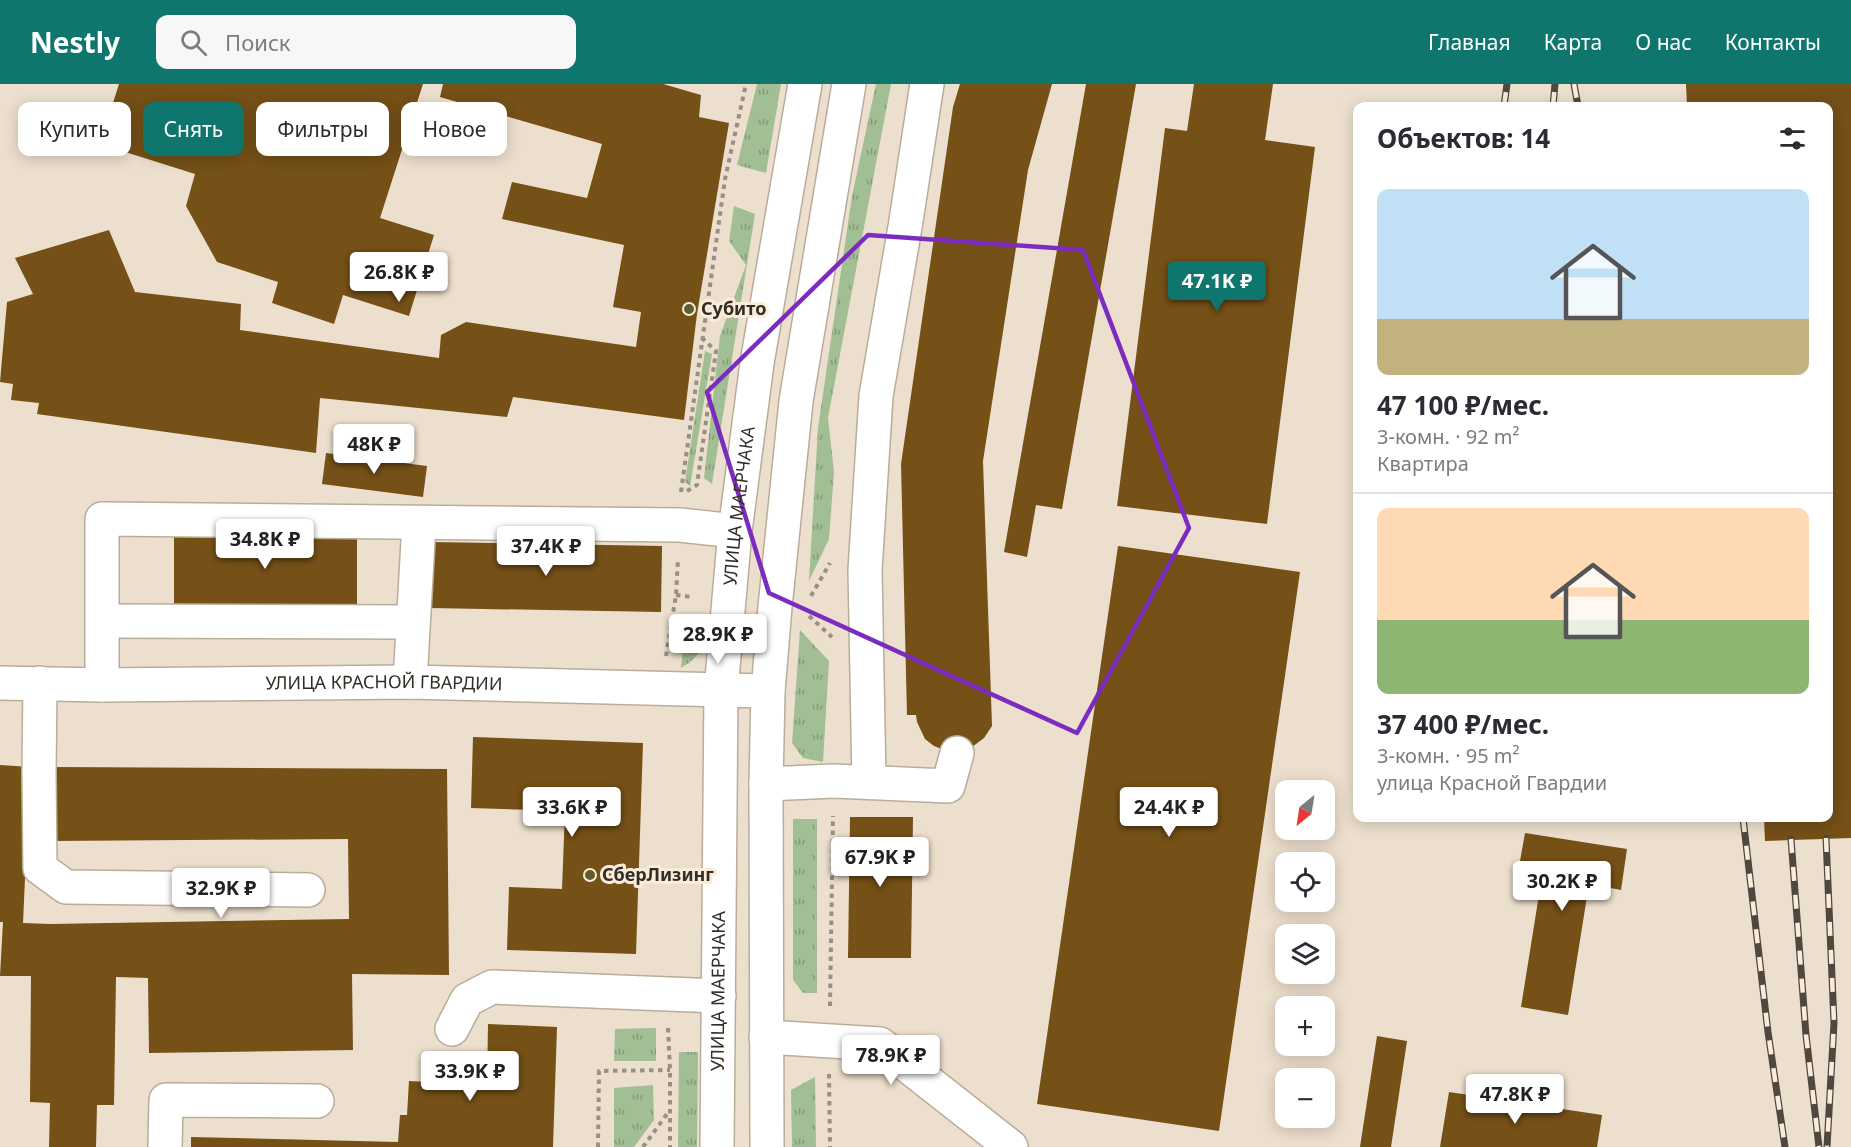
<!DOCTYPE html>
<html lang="ru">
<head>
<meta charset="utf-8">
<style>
  :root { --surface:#fff; --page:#f7f7f7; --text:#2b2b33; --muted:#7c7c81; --line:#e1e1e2; --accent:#0f766e }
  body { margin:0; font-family:"Noto Sans",sans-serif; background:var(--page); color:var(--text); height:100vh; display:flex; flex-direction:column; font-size:22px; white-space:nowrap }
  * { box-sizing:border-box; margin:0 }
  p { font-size:20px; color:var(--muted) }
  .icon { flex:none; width:33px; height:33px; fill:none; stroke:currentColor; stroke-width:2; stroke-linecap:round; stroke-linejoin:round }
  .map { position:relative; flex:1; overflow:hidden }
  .drawer { position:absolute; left:1353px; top:18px; width:480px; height:720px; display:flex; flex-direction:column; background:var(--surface); border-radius:12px; box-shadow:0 3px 15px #0003 }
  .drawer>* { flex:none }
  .hud { position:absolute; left:18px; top:18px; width:570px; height:54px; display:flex; gap:12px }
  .needle { width:39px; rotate:210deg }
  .tools { position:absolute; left:1275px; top:696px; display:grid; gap:12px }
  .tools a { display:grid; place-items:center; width:60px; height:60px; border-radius:12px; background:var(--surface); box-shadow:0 3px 15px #0003; font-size:30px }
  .price { position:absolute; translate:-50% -51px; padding:0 14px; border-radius:6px; background:#fff; color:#222; font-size:20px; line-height:39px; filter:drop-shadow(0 2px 3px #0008) }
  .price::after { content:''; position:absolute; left:50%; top:36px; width:18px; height:14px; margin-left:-9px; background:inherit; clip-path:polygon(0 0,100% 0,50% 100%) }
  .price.selected { background:var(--accent); color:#fff }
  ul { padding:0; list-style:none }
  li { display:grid; align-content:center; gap:12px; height:318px; padding:0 24px }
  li+li { border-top:2px solid var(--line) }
  li span { display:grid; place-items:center; height:186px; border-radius:12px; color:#555 }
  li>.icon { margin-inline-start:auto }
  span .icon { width:108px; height:108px; fill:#fffc; stroke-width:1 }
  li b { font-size:26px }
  h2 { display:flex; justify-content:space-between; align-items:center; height:72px; padding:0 24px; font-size:26px }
  .pill { padding:0 21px; border-radius:12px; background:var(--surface); box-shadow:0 3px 15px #0003; font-size:21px; line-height:54px }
  .pill.selected { background:var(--accent); color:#fff }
  header { display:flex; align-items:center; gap:36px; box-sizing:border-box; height:84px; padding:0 30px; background:var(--accent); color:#fff }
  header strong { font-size:28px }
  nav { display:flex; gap:33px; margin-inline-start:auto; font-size:21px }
  .search { width:420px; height:54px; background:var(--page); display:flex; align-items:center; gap:15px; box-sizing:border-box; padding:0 21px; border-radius:12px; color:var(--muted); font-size:22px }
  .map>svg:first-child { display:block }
</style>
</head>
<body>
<header>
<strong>Nestly</strong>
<div class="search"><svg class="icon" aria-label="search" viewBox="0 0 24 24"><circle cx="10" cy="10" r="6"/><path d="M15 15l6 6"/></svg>Поиск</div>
<nav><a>Главная</a><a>Карта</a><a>О нас</a><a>Контакты</a></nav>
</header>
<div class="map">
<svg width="1851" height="1063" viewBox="0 0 1851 1063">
  <defs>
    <pattern id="grass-tufts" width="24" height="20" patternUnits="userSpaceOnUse" patternTransform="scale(1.5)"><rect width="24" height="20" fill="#a1be94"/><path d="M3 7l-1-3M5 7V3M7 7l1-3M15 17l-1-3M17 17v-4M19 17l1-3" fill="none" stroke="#849b79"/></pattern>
  </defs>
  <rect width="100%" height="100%" fill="#eddfcd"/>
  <g fill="url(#grass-tufts)">
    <polygon points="757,0 781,0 766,89 737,81"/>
    <polygon points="876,0 891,0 828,334 834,388 829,455 809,497 818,344 852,112"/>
    <polygon points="734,122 755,130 712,400 704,394 720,252 746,181 729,157"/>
    <polygon points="705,267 712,270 690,402 685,398"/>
    <path d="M686,533L706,535C703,559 704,571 681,584Z"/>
    <polygon points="800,546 829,577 823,678 803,674 792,659"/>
    <polygon points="793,735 817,735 817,909 803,909 793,896"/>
    <polygon points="656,944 656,977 614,977 615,945"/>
    <polygon points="679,968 698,968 697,1063 678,1063"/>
    <polygon points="815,993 816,1063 792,1063 791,1006"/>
    <polygon points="653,1001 654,1036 634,1063 614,1063 614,1004"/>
  </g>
  <g fill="#755017">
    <polygon points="119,0 423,0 380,134 434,151 409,232 343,211 334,240 272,219 278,198 217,178 186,122 195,90 100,60"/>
    <polygon points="443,0 663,0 701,11 699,33 729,39 697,230 684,336 513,313 507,333 320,314 316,369 37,330 39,319 11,316 13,300 0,298 7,218 33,210 15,174 109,146 135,208 241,220 240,246 439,274 441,251 466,238 636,263 641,228 613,223 624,161 502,135 512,98 587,114 602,60 440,13"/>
    <polygon points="960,0 1052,0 1028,86 983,377 992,642 984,654 972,663 961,667 947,667 934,662 925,655 917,638 916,631 907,631 901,380 953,23"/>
    <polygon points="1086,0 1136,0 1062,425 1036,421 1027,473 1004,468"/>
    <polygon points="1194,0 1273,0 1265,56 1315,63 1267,440 1117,422 1165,44 1187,47"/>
    <polygon points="1686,0 1851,0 1851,754 1765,757 1764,734 1828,734 1828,22 1687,22"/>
    <polygon points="326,369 427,382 423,413 322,400"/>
    <polygon points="174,450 357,451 357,522 174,522"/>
    <polygon points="431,458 662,462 661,528 430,524"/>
    <polygon points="1118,462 1300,488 1219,1047 1037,1020"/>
    <polygon points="473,653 643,659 636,870 507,866 509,803 562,805 565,727 471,724"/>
    <polygon points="0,681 30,683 23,839 50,840 349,835 348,755 52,757 51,683 447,685 449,891 352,890 353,966 149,969 148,894 116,893 114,1021 97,1021 96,1063 49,1063 50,1019 30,1018 31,892 0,892 3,838 0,838"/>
    <polygon points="850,733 913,733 911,874 848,874"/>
    <polygon points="1525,749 1627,765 1621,806 1589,800 1568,931 1521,923 1542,792 1518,788"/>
    <polygon points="488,940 557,943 553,1063 191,1063 191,1053 398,1058 400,1031 407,1031 409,997 487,1001"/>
    <polygon points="1377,952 1407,957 1391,1063 1360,1063"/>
    <polygon points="1449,1008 1602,1031 1597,1063 1440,1063"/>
  </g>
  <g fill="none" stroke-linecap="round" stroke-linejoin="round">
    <g stroke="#baac9b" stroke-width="36">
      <g id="minor">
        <polyline points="103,537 412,538"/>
        <polyline points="410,598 419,439"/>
        <path id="s1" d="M0,599L102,601L410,598L768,607"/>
        <polyline points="40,599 39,689 40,784 66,803 308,806"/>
        <polyline points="102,601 102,435 680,441 735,447"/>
        <polyline points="869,698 865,486 876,312 906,137 927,0"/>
        <polyline points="766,700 834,697 948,702 957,669"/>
        <polyline points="452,945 467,916 492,903 719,912"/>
        <polyline points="766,953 880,960 1011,1063"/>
        <polyline points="165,1063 166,1016 317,1017"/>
      </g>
    </g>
    <g stroke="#baac9b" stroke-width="36">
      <g id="major">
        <path id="s2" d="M717,1063L721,606L735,447L757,279L805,0"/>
        <polyline points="767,1063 766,700 768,607 775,523 796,317 849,0"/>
      </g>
    </g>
    <g stroke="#998f82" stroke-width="4" stroke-dasharray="4.5 4.5" stroke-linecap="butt">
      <polyline points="687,407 697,401 716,267 702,254"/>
      <polyline points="681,408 725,95 746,0"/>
      <polyline points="676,511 692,513"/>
      <polyline points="811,512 830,479"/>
      <polyline points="809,532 832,553"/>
      <polyline points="666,572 676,511 678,475"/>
      <polyline points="830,922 833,732"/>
      <polyline points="668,944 670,986 670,1063"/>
      <polyline points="829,990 830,1063"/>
      <polyline points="598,1063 599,987 670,986"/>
      <polyline points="643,1063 670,1026"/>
    </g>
    <use href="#minor" stroke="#fff" stroke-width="33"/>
    <use href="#major" stroke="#fff" stroke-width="33"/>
    <g stroke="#4f4840" stroke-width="7">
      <g id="rail">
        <polyline points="1574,0 1578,22"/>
        <polyline points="1504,22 1507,0"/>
        <polyline points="1553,22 1555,0"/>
        <polyline points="1743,734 1768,948 1785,1063"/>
        <polyline points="1826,754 1834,939 1827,1063"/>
        <polyline points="1791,755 1806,951 1819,1063"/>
      </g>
    </g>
    <use href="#rail" stroke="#fbecda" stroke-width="4.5" stroke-dasharray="14" stroke-linecap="butt"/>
  </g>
  <path fill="none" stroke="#7b2cbf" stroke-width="4.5" stroke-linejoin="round" d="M868,151L1083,166L1189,444L1077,649L769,509L707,308Z"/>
  <g fill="#5d5e2b" stroke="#fbecda" stroke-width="2">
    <circle cx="689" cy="225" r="6"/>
    <circle cx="590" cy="791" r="6"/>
  </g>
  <g text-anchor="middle" stroke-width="6" stroke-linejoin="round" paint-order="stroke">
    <g font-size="18" font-weight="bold" fill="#322d26" stroke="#fbecda" text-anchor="start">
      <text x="701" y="231">Субито</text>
      <text x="602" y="797">СберЛизинг</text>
    </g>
    <g font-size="18" fill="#322d26" stroke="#fbecda">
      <text dy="6" stroke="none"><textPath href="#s2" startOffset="642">УЛИЦА МАЕРЧАКА</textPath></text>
      <text dy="6" stroke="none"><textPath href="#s1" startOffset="384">УЛИЦА КРАСНОЙ ГВАРДИИ</textPath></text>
      <text dy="6" stroke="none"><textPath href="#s2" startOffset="156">УЛИЦА МАЕРЧАКА</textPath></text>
    </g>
  </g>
</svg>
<div class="tools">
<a><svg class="needle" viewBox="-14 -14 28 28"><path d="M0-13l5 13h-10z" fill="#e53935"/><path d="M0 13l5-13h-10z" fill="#7c7c81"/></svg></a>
<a><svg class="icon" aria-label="locate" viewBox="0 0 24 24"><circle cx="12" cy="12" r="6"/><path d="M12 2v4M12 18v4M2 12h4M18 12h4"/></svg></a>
<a><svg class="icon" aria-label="layers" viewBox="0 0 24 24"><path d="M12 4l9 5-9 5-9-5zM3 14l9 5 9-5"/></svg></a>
<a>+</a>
<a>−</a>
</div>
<b class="price" style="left:399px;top:219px">26.8K ₽</b>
<b class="price selected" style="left:1217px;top:228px">47.1K ₽</b>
<b class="price" style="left:374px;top:391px">48K ₽</b>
<b class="price" style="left:265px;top:486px">34.8K ₽</b>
<b class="price" style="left:546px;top:493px">37.4K ₽</b>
<b class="price" style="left:718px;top:581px">28.9K ₽</b>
<b class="price" style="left:572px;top:754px">33.6K ₽</b>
<b class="price" style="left:1169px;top:754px">24.4K ₽</b>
<b class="price" style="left:880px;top:804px">67.9K ₽</b>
<b class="price" style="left:1562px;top:828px">30.2K ₽</b>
<b class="price" style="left:221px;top:835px">32.9K ₽</b>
<b class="price" style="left:891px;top:1002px">78.9K ₽</b>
<b class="price" style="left:470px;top:1018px">33.9K ₽</b>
<b class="price" style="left:1515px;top:1041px">47.8K ₽</b>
<div class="hud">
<a class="pill">Купить</a>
<a class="pill selected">Снять</a>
<a class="pill">Фильтры</a>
<a class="pill">Новое</a>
</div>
<section class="drawer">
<h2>Объектов: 14<svg class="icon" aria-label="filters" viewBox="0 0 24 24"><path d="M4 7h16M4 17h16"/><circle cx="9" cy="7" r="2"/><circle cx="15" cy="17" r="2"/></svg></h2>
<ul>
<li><span style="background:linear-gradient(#bfe0f5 70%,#c2b280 0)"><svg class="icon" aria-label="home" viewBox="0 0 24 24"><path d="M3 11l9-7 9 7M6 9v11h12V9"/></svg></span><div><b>47 100 ₽/мес.</b><p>3-комн. · 92 m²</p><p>Квартира</p></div></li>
<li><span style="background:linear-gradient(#ffd9b3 60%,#8fb573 0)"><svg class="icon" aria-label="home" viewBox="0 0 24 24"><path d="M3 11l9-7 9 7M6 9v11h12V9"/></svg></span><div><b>37 400 ₽/мес.</b><p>3-комн. · 95 m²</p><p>улица Красной Гвардии</p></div></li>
</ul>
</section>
</div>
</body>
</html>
